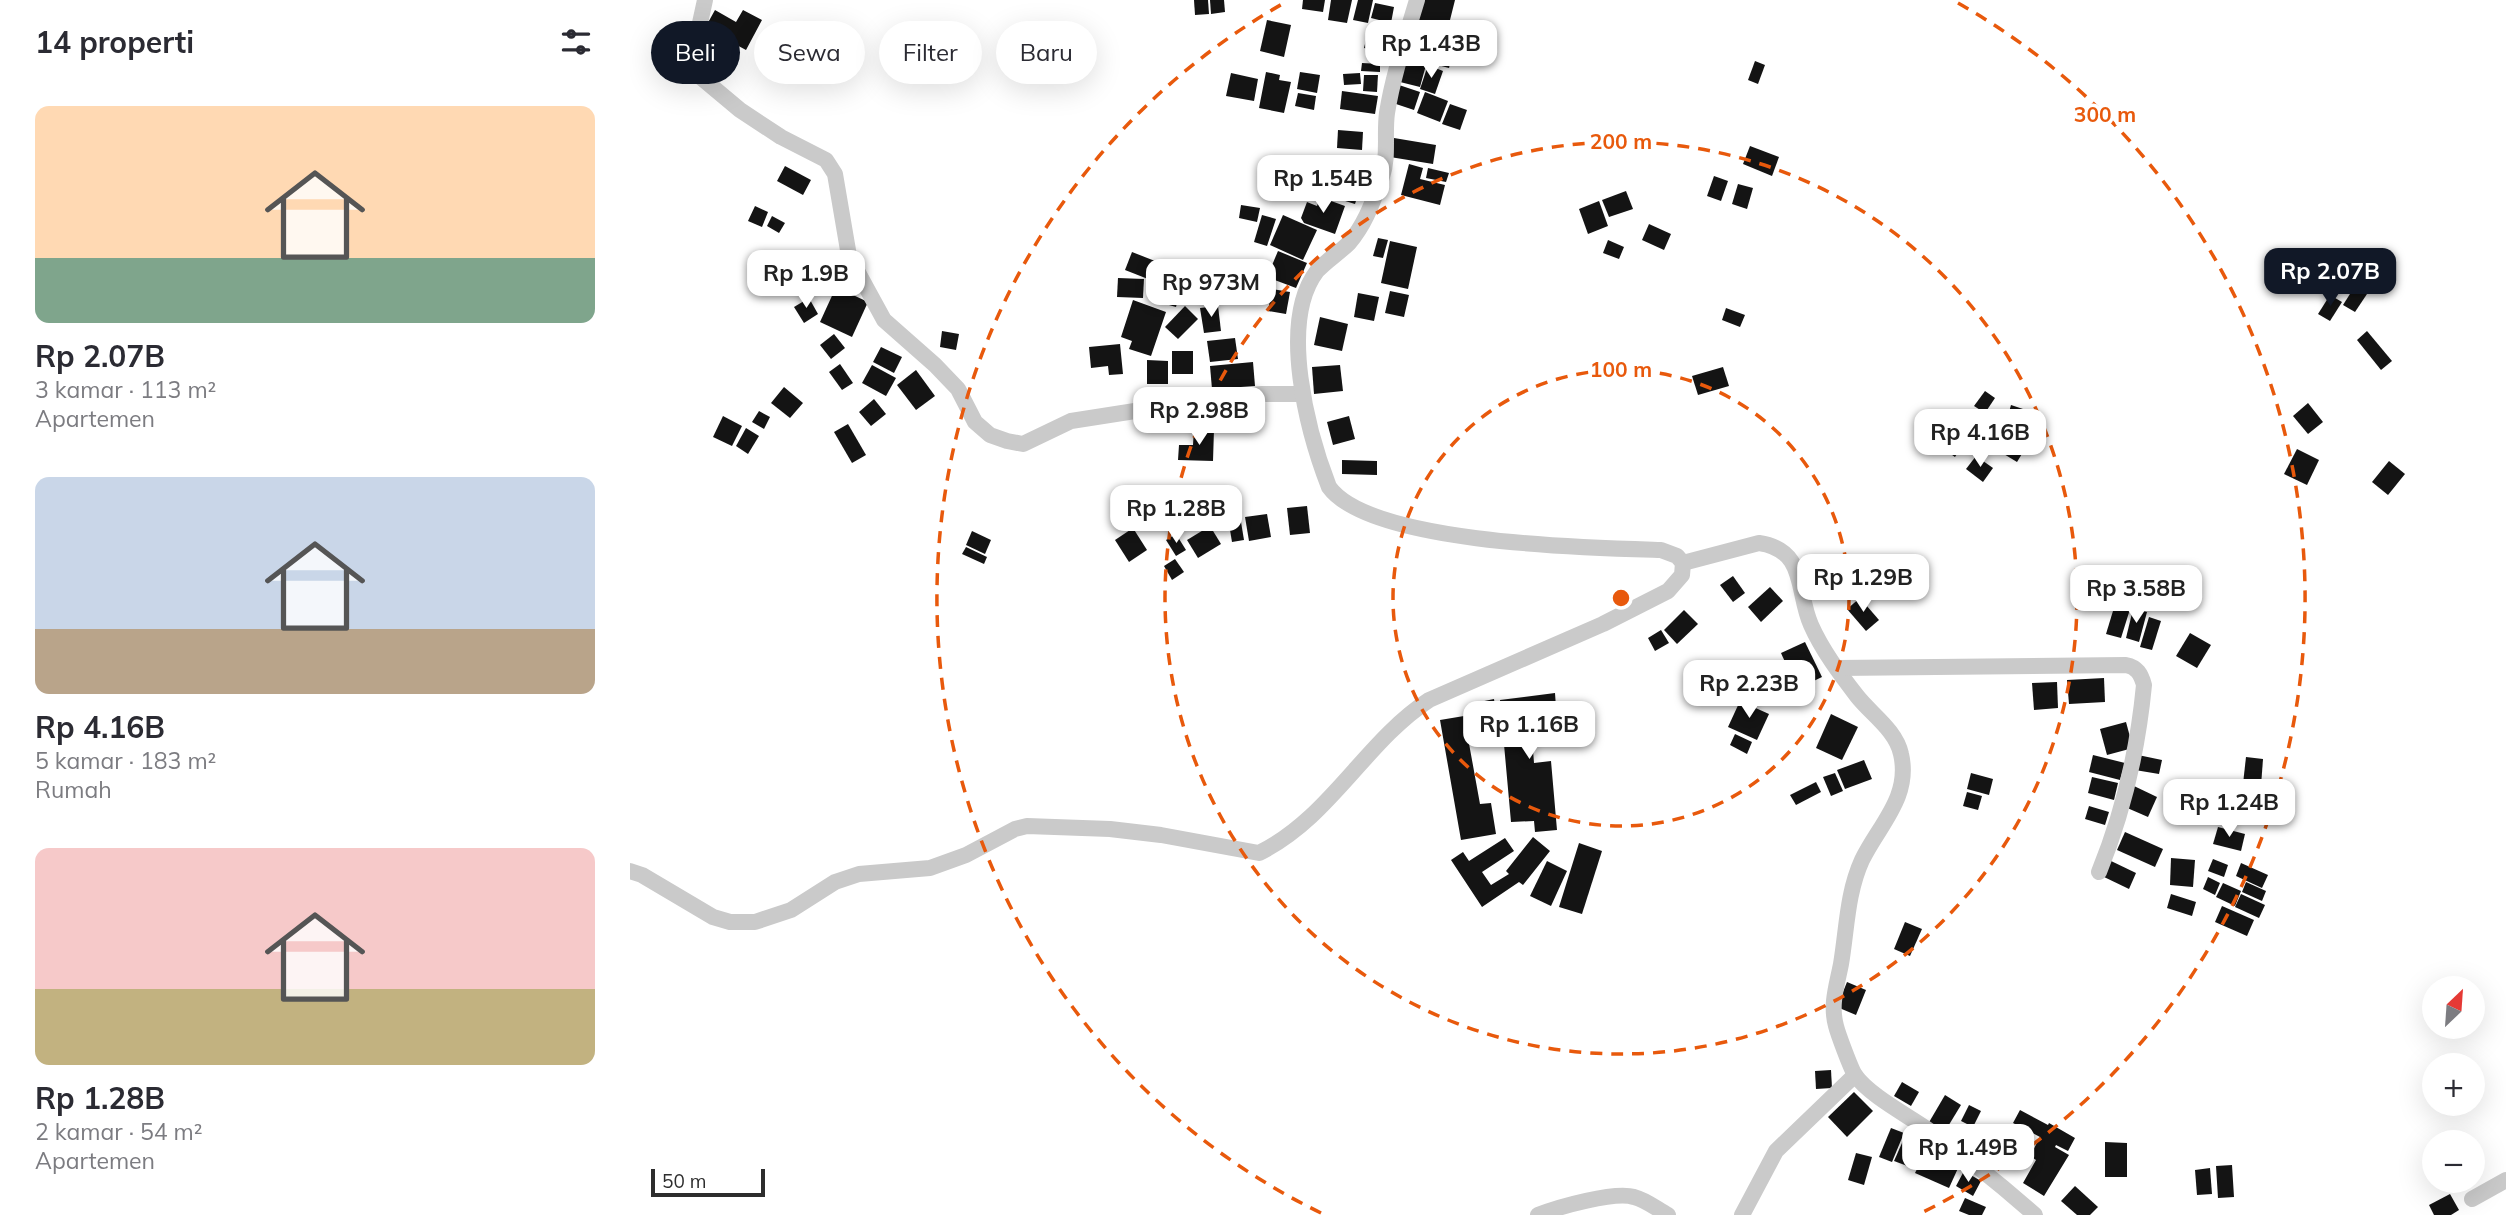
<!DOCTYPE html>
<html lang="id">
<head>
<meta charset="utf-8">
<style>
  :root { --surface:#fff; --page:#f7f7f7; --text:#2b2b33; --muted:#7c7c81; --accent:#111827 }
  body { margin:0; font-family:Mulish,sans-serif; background:var(--page); color:var(--text); height:100vh; display:flex; flex-direction:column; font-size:26px; white-space:nowrap }
  * { box-sizing:border-box; margin:0 }
  p { font-size:23px; color:var(--muted) }
  .icon { flex:none; width:38px; height:38px; fill:none; stroke:currentColor; stroke-width:2; stroke-linecap:round; stroke-linejoin:round }
  .map { position:relative; flex:1; overflow:hidden }
  .side { display:flex; flex-direction:column; background:var(--surface); width:630px }
  .side>* { flex:none }
  .banner { position:absolute; left:21px; top:21px; width:665px; height:63px; display:flex; gap:14px }
  .needle { width:46px; rotate:25deg }
  .tools { position:absolute; left:1792px; top:976px; display:grid; gap:14px }
  .tools a { display:grid; place-items:center; width:63px; height:63px; border-radius:50%; background:var(--surface); box-shadow:0 7px 28px #0002; font-size:35px }
  .scale { position:absolute; left:21px; bottom:18px; width:114px; box-sizing:border-box; padding-left:7px; border:4px solid #2d2d2d; border-top:0; font-size:19px; line-height:24px; white-space:nowrap; color:#2d2d2d; -webkit-text-stroke:5px #fff; paint-order:stroke }
  .price { position:absolute; translate:-50% -60px; padding:0 16px; border-radius:14px; background:#fff; color:#222; font-size:23px; line-height:46px; filter:drop-shadow(0 2px 4px #0008) }
  .price::after { content:''; position:absolute; left:50%; top:42px; width:21px; height:16px; margin-left:-10px; background:inherit; clip-path:polygon(0 0,100% 0,50% 100%) }
  .price.current { background:var(--accent); color:#fff }
  ul { padding:0; list-style:none }
  li { display:grid; align-content:center; gap:14px; height:371px; padding:0 35px }
  li span { display:grid; place-items:center; height:217px; border-radius:14px; color:#555 }
  li>.icon { margin-inline-start:auto }
  span .icon { width:126px; height:126px; fill:#fffc; stroke-width:1 }
  li b { font-size:30px }
  h2 { display:flex; justify-content:space-between; align-items:center; height:84px; padding:0 35px; font-size:30px }
  .chip { padding:0 24px; border-radius:32px; background:var(--surface); box-shadow:0 7px 28px #0002; font-size:24px; line-height:63px }
  .chip.current { background:var(--accent); color:#fff }
  main { display:flex; flex:1; min-height:0 }
  .map>svg:first-child { display:block }
</style>
</head>
<body>
<main>
<section class="side">
<h2>14 properti<svg class="icon" aria-label="filters" viewBox="0 0 24 24"><path d="M4 7h16M4 17h16"/><circle cx="9" cy="7" r="2"/><circle cx="15" cy="17" r="2"/></svg></h2>
<ul>
<li><span style="background:linear-gradient(#ffd9b3 70%,#7fa58c 0)"><svg class="icon" aria-label="home" viewBox="0 0 24 24"><path d="M3 11l9-7 9 7M6 9v11h12V9"/></svg></span><div><b>Rp 2.07B</b><p>3 kamar · 113 m²</p><p>Apartemen</p></div></li>
<li><span style="background:linear-gradient(#c9d6e8 70%,#b9a48a 0)"><svg class="icon" aria-label="home" viewBox="0 0 24 24"><path d="M3 11l9-7 9 7M6 9v11h12V9"/></svg></span><div><b>Rp 4.16B</b><p>5 kamar · 183 m²</p><p>Rumah</p></div></li>
<li><span style="background:linear-gradient(#f6c9c9 65%,#c2b280 0)"><svg class="icon" aria-label="home" viewBox="0 0 24 24"><path d="M3 11l9-7 9 7M6 9v11h12V9"/></svg></span><div><b>Rp 1.28B</b><p>2 kamar · 54 m²</p><p>Apartemen</p></div></li>
</ul>
</section>
<div class="map">
<svg width="1876" height="1215" viewBox="0 0 1876 1215">
  <rect width="100%" height="100%" fill="#fff"/>
  <g fill="#141414">
    <polygon points="564,0 578,0 579,14 565,15"/>
    <polygon points="580,0 594,0 595,12 581,14"/>
    <polygon points="673,0 695,0 693,12 672,9"/>
    <polygon points="701,0 722,0 717,23 698,20"/>
    <polygon points="728,0 743,0 738,23 723,20"/>
    <polygon points="790,0 825,0 818,28 785,20"/>
    <polygon points="745,3 764,7 761,23 741,18"/>
    <polygon points="85,10 106,22 113,10 132,20 116,50 75,28"/>
    <polygon points="637,20 661,25 654,57 630,51"/>
    <polygon points="740,24 761,29 755,53 734,48"/>
    <polygon points="783,35 803,40 797,62 777,57"/>
    <polygon points="805,42 824,46 819,68 800,63"/>
    <polygon points="776,60 796,65 790,87 770,82"/>
    <polygon points="1125,61 1135,65 1128,84 1118,80"/>
    <polygon points="732,63 750,64 750,72 731,71"/>
    <polygon points="798,65 813,71 805,94 790,89"/>
    <polygon points="636,72 650,75 649,80 661,82 654,113 629,108"/>
    <polygon points="670,72 690,75 687,93 667,89"/>
    <polygon points="601,73 628,79 624,101 596,96"/>
    <polygon points="730,73 731,84 714,85 713,74"/>
    <polygon points="734,75 748,75 747,92 733,91"/>
    <polygon points="769,85 790,92 784,110 763,103"/>
    <polygon points="712,91 748,96 745,114 710,109"/>
    <polygon points="795,92 818,101 810,122 787,113"/>
    <polygon points="668,93 686,96 684,110 665,106"/>
    <polygon points="820,104 837,110 830,130 812,124"/>
    <polygon points="708,130 733,132 732,150 707,148"/>
    <polygon points="764,138 806,145 803,164 760,157"/>
    <polygon points="1120,146 1149,157 1142,176 1113,164"/>
    <polygon points="779,164 793,168 790,179 815,185 810,205 771,195"/>
    <polygon points="155,166 181,180 173,195 147,181"/>
    <polygon points="696,167 733,179 725,204 689,193"/>
    <polygon points="798,168 819,173 816,182 796,178"/>
    <polygon points="1084,176 1098,181 1091,201 1077,196"/>
    <polygon points="1108,184 1123,188 1117,209 1102,204"/>
    <polygon points="996,191 1003,209 979,217 972,200"/>
    <polygon points="690,197 715,206 705,234 674,223 671,218 677,202 687,206"/>
    <polygon points="969,201 978,226 958,234 949,209"/>
    <polygon points="611,205 630,208 627,222 609,218"/>
    <polygon points="125,206 138,212 132,227 118,221"/>
    <polygon points="632,215 646,219 637,246 624,242"/>
    <polygon points="653,215 687,230 673,260 640,245"/>
    <polygon points="142,216 155,223 149,233 137,226"/>
    <polygon points="1019,224 1041,234 1034,250 1012,240"/>
    <polygon points="748,238 758,240 753,258 743,256"/>
    <polygon points="978,240 994,247 989,259 973,253"/>
    <polygon points="760,241 787,247 778,289 751,283"/>
    <polygon points="648,251 677,263 666,288 637,277"/>
    <polygon points="502,252 525,261 518,279 495,270"/>
    <polygon points="1704,258 1715,271 1698,286 1687,273"/>
    <polygon points="526,264 537,268 532,283 521,280"/>
    <polygon points="157,269 167,286 152,294 142,277"/>
    <polygon points="488,278 514,279 513,298 487,297"/>
    <polygon points="568,281 594,285 592,301 566,297"/>
    <polygon points="530,285 550,291 546,307 525,301"/>
    <polygon points="1725,286 1737,294 1725,312 1713,305"/>
    <polygon points="206,287 238,302 222,337 190,322"/>
    <polygon points="642,289 660,292 656,314 638,311"/>
    <polygon points="760,291 779,295 774,317 755,313"/>
    <polygon points="728,293 749,297 744,321 724,317"/>
    <polygon points="1700,295 1712,302 1700,321 1688,314"/>
    <polygon points="179,298 188,314 174,323 164,307"/>
    <polygon points="503,300 536,312 521,356 499,349 502,341 491,337"/>
    <polygon points="555,306 568,319 548,339 535,327"/>
    <polygon points="588,306 591,331 574,333 570,308"/>
    <polygon points="1096,308 1115,315 1110,327 1092,320"/>
    <polygon points="690,317 718,324 712,351 684,345"/>
    <polygon points="312,331 329,334 326,350 310,347"/>
    <polygon points="1737,331 1762,361 1751,370 1727,340"/>
    <polygon points="204,334 215,348 201,359 190,345"/>
    <polygon points="605,338 608,359 580,362 577,341"/>
    <polygon points="490,344 493,374 479,375 478,366 461,368 459,347"/>
    <polygon points="251,347 272,357 264,373 243,362"/>
    <rect x="542" y="351" width="21" height="23"/>
    <polygon points="517,360 538,361 538,384 517,384"/>
    <polygon points="623,362 625,386 582,389 580,366"/>
    <polygon points="210,364 223,383 212,390 199,372"/>
    <polygon points="242,365 266,378 256,396 232,383"/>
    <polygon points="710,365 713,391 684,394 682,367"/>
    <polygon points="1093,367 1099,386 1068,395 1062,376"/>
    <polygon points="286,370 305,396 286,410 267,385"/>
    <polygon points="154,387 173,403 160,418 141,403"/>
    <polygon points="1355,391 1365,398 1355,413 1344,406"/>
    <polygon points="244,399 256,414 241,426 229,412"/>
    <polygon points="579,403 596,403 597,423 580,423"/>
    <polygon points="1678,403 1693,422 1678,434 1663,416"/>
    <polygon points="1381,405 1396,410 1390,430 1375,426"/>
    <polygon points="1339,409 1352,415 1342,435 1329,428"/>
    <polygon points="129,411 140,417 134,429 122,422"/>
    <polygon points="93,416 112,426 102,446 83,437"/>
    <polygon points="719,416 725,439 703,445 697,422"/>
    <polygon points="218,424 236,455 222,463 204,432"/>
    <polygon points="1364,425 1398,444 1387,462 1354,442"/>
    <polygon points="116,428 129,436 118,454 106,446"/>
    <polygon points="564,428 584,429 583,461 548,460 549,445 563,445"/>
    <polygon points="1323,431 1336,440 1325,457 1312,448"/>
    <polygon points="1667,449 1689,460 1677,485 1654,474"/>
    <polygon points="1346,456 1363,468 1353,482 1336,469"/>
    <polygon points="712,460 747,461 747,475 712,474"/>
    <polygon points="1759,461 1775,474 1758,495 1742,482"/>
    <polygon points="677,506 680,533 660,535 657,508"/>
    <polygon points="637,514 641,537 619,541 615,517"/>
    <polygon points="610,516 614,540 602,542 598,518"/>
    <polygon points="580,526 591,544 568,558 557,540"/>
    <polygon points="503,528 517,550 499,562 485,540"/>
    <polygon points="342,531 361,540 355,554 336,545"/>
    <polygon points="546,534 556,550 546,556 536,540"/>
    <polygon points="336,547 357,557 354,564 332,554"/>
    <polygon points="545,559 554,572 542,580 534,566"/>
    <polygon points="1103,576 1115,593 1103,602 1090,585"/>
    <polygon points="1140,587 1153,601 1131,622 1118,607"/>
    <polygon points="1230,598 1249,620 1236,631 1217,609"/>
    <polygon points="1486,601 1501,606 1491,638 1476,634"/>
    <polygon points="1503,609 1517,612 1509,642 1496,638"/>
    <polygon points="1054,610 1068,624 1047,644 1034,630"/>
    <polygon points="1519,617 1531,621 1522,650 1510,647"/>
    <polygon points="1031,630 1039,643 1025,651 1018,638"/>
    <polygon points="1560,633 1581,645 1567,668 1546,656"/>
    <polygon points="1175,642 1192,677 1167,689 1151,653"/>
    <polygon points="1123,661 1124,680 1111,680 1110,662"/>
    <polygon points="1474,678 1475,702 1439,704 1437,680"/>
    <polygon points="1159,679 1167,696 1146,706 1138,688"/>
    <polygon points="1427,682 1428,708 1404,710 1402,683"/>
    <polygon points="925,693 927,722 901,724 904,763 921,761 927,830 905,832 904,821 881,822 870,700"/>
    <polygon points="864,699 867,719 843,723 840,704"/>
    <polygon points="1110,701 1139,714 1127,740 1098,727"/>
    <polygon points="1201,714 1228,727 1212,760 1186,748"/>
    <polygon points="834,716 850,804 861,803 866,834 831,840 810,720"/>
    <polygon points="1496,722 1503,748 1477,755 1470,729"/>
    <polygon points="1105,734 1122,742 1117,754 1100,745"/>
    <polygon points="1463,755 1495,763 1490,780 1459,772"/>
    <polygon points="1508,755 1532,760 1529,774 1505,770"/>
    <polygon points="1616,757 1633,759 1631,786 1613,784"/>
    <polygon points="1234,760 1242,779 1215,789 1207,770"/>
    <polygon points="1205,773 1213,791 1201,796 1193,777"/>
    <polygon points="1341,773 1363,779 1359,795 1337,789"/>
    <polygon points="1462,777 1488,783 1484,800 1458,793"/>
    <polygon points="1186,782 1191,792 1166,805 1160,795"/>
    <polygon points="1504,786 1527,797 1518,817 1495,807"/>
    <polygon points="1617,786 1630,788 1629,799 1616,798"/>
    <polygon points="1337,792 1352,796 1348,810 1333,806"/>
    <polygon points="1640,796 1662,806 1655,820 1633,810"/>
    <polygon points="1459,806 1479,812 1475,825 1455,819"/>
    <polygon points="1588,827 1615,834 1611,851 1583,844"/>
    <polygon points="1495,832 1533,849 1525,867 1487,850"/>
    <polygon points="903,837 920,851 893,885 889,882 852,907 821,860 833,852 839,861 875,838 884,851 852,872 861,885 879,874 876,871"/>
    <polygon points="949,843 972,851 952,914 929,907"/>
    <polygon points="1541,858 1565,860 1563,887 1540,885"/>
    <polygon points="1583,859 1598,865 1594,877 1578,871"/>
    <polygon points="1479,860 1506,873 1499,889 1472,876"/>
    <polygon points="917,861 937,871 921,906 900,896"/>
    <polygon points="1611,863 1638,875 1632,888 1606,876"/>
    <polygon points="1578,877 1590,883 1585,895 1573,889"/>
    <polygon points="1616,882 1636,891 1632,901 1612,892"/>
    <polygon points="1593,883 1611,891 1605,906 1586,897"/>
    <polygon points="1541,894 1566,902 1562,916 1537,908"/>
    <polygon points="1611,894 1635,905 1629,918 1605,907"/>
    <polygon points="1592,906 1624,920 1617,936 1585,922"/>
    <polygon points="1275,922 1292,929 1280,956 1264,949"/>
    <polygon points="1217,982 1236,990 1226,1015 1207,1007"/>
    <polygon points="1201,1070 1202,1088 1186,1089 1185,1071"/>
    <polygon points="1272,1082 1289,1092 1281,1106 1264,1096"/>
    <polygon points="1224,1092 1243,1111 1217,1137 1198,1117"/>
    <polygon points="1315,1095 1331,1105 1314,1133 1298,1124"/>
    <polygon points="1339,1105 1351,1111 1343,1127 1331,1121"/>
    <polygon points="1390,1110 1418,1125 1419,1123 1445,1138 1438,1151 1426,1145 1425,1147 1439,1155 1414,1196 1393,1183 1406,1160 1400,1156 1410,1137 1383,1123"/>
    <polygon points="1329,1126 1337,1130 1328,1144 1321,1139"/>
    <polygon points="1261,1128 1274,1133 1262,1162 1249,1157"/>
    <polygon points="1354,1133 1371,1143 1357,1164 1341,1153"/>
    <polygon points="1276,1134 1292,1141 1280,1167 1264,1161"/>
    <polygon points="1475,1142 1497,1143 1497,1177 1475,1177"/>
    <polygon points="1296,1151 1329,1166 1319,1188 1285,1173"/>
    <polygon points="1226,1153 1242,1157 1234,1185 1218,1180"/>
    <polygon points="1602,1165 1604,1197 1588,1198 1586,1166"/>
    <polygon points="1580,1168 1582,1194 1567,1195 1565,1170"/>
    <polygon points="1334,1171 1351,1181 1343,1196 1326,1186"/>
    <polygon points="1445,1186 1468,1207 1460,1215 1447,1215 1431,1201"/>
    <polygon points="1820,1194 1829,1210 1821,1215 1804,1215 1799,1205"/>
    <polygon points="1335,1198 1356,1207 1352,1215 1339,1215 1329,1211"/>
  </g>
  <g fill="none" stroke-linecap="round" stroke-linejoin="round">
    <g stroke="#cacaca" stroke-width="16">
      <polyline points="75,0 63,55 63,63 67,74 110,110 151,137 196,160 205,174 219,256 254,320 305,365 328,389 345,422 360,435 377,441 393,444 441,421 588,398 632,394 671,394"/>
      <path d="M1053,563L1129,543C1177,550 1166,592 1181,625C1192,650 1210,674 1227,696C1241,714 1266,730 1271,754C1281,797 1249,825 1232,860C1217,893 1217,928 1211,964C1207,985 1200,1004 1206,1026C1208,1034 1221,1069 1225,1075C1239,1095 1277,1115 1297,1129C1335,1156 1370,1184 1405,1215"/>
      <path d="M1208,668L1496,665C1507,667 1511,674 1514,685C1508,748 1493,813 1469,872"/>
      <path d="M0,871L12,875L83,917L100,922H125L161,910L205,882L229,874L300,868L336,855L385,829L397,826L480,829L531,835L629,853C700,818 735,742 799,700L973,624L1038,591L1052,575L1053,563L1047,556L1031,550C961,548 740,544 699,487C678,433 648,322 687,271C696,261 709,253 719,243C736,223 743,201 752,177C759,157 754,134 757,113C763,75 776,37 787,0"/>
      <polyline points="1842,1199 1876,1180"/>
      <path d="M908,1215C928,1207 985,1191 1004,1197C1016,1200 1027,1209 1038,1215"/>
      <polyline points="1112,1215 1146,1151 1225,1075"/>
    </g>
  </g>
  <g fill="none" stroke="#e8590c" stroke-width="3.5" stroke-dasharray="12 9">
    <circle cx="991" cy="598" r="228"/>
    <circle cx="991" cy="598" r="456"/>
    <path d="M691 1213A684 684 0 0 1 654 3M1328 3A684 684 0 0 1 1291 1213"/>
  </g>
  <circle cx="991" cy="598" r="10" fill="#e8590c" stroke="#fff" stroke-width="3.5"/>
  <g font-size="21" text-anchor="middle" font-weight="bold" fill="#e8590c" stroke="#fff" stroke-width="7" stroke-linejoin="round" paint-order="stroke">
    <text x="1475" y="122">300 m</text>
    <text x="991" y="149">200 m</text>
    <text x="991" y="377">100 m</text>
  </g>
</svg>
<div class="tools">
<a><svg class="needle" viewBox="-14 -14 28 28"><path d="M0-13l5 13h-10z" fill="#e53935"/><path d="M0 13l5-13h-10z" fill="#7c7c81"/></svg></a>
<a>+</a>
<a>−</a>
</div>
<div class="scale">50 m</div>
<b class="price" style="left:801px;top:80px">Rp 1.43B</b>
<b class="price" style="left:693px;top:215px">Rp 1.54B</b>
<b class="price current" style="left:1700px;top:308px">Rp 2.07B</b>
<b class="price" style="left:176px;top:310px">Rp 1.9B</b>
<b class="price" style="left:581px;top:319px">Rp 973M</b>
<b class="price" style="left:569px;top:447px">Rp 2.98B</b>
<b class="price" style="left:1350px;top:469px">Rp 4.16B</b>
<b class="price" style="left:546px;top:545px">Rp 1.28B</b>
<b class="price" style="left:1233px;top:614px">Rp 1.29B</b>
<b class="price" style="left:1506px;top:625px">Rp 3.58B</b>
<b class="price" style="left:1119px;top:720px">Rp 2.23B</b>
<b class="price" style="left:899px;top:761px">Rp 1.16B</b>
<b class="price" style="left:1599px;top:839px">Rp 1.24B</b>
<b class="price" style="left:1338px;top:1184px">Rp 1.49B</b>
<div class="banner">
<a class="chip current">Beli</a>
<a class="chip">Sewa</a>
<a class="chip">Filter</a>
<a class="chip">Baru</a>
</div>
</div>
</main>
</body>
</html>
